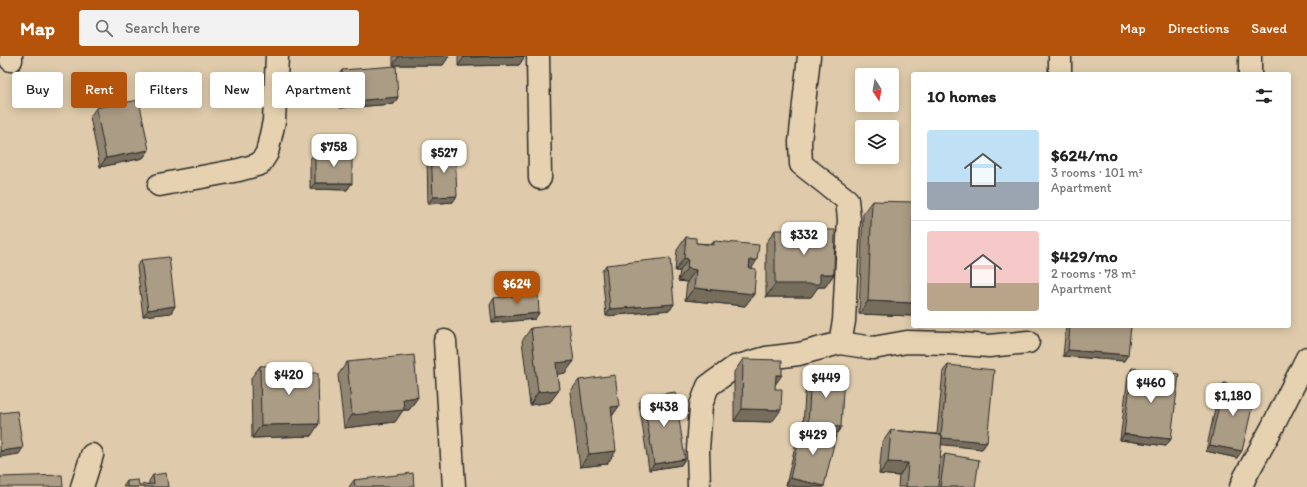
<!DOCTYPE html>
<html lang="en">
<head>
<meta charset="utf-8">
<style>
  :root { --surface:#fff; --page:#f2f2f2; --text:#222; --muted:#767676; --line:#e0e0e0; --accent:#b45309 }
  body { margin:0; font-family:Itim,sans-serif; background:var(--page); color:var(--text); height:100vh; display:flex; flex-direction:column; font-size:15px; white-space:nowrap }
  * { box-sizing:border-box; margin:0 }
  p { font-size:13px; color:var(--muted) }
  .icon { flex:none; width:22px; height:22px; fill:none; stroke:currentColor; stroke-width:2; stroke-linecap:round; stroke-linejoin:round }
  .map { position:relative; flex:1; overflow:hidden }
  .drawer { position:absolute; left:911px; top:16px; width:380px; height:256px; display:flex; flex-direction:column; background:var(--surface); border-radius:4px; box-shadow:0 2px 10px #0003 }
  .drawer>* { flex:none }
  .top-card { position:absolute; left:12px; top:16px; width:380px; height:36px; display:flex; gap:8px }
  .needle { width:26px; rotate:169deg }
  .controls { position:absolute; left:855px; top:12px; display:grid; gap:8px }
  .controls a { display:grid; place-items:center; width:44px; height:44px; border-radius:4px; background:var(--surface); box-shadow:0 2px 10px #0003; font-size:20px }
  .price { position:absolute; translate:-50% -34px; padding:0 9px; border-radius:8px; background:#fff; color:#222; font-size:13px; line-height:26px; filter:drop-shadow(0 1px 2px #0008) }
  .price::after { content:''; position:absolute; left:50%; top:24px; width:12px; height:9px; margin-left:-6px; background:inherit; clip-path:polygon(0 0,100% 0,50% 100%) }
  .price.selected { background:var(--accent); color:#fff }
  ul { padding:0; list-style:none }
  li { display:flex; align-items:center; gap:12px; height:100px; padding:0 16px }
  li+li { border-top:1px solid var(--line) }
  li span { display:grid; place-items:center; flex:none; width:112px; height:80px; border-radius:4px; color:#555 }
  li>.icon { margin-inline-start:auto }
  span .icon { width:48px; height:48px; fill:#fffc; stroke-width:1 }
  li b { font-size:17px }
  h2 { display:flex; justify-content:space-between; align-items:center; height:48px; padding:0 16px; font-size:17px }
  .tag { padding:0 14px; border-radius:4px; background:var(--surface); box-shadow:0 2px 10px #0003; font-size:14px; line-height:36px }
  .tag.selected { background:var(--accent); color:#fff }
  header { display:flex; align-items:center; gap:24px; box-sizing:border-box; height:56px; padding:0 20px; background:var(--accent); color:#fff }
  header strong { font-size:19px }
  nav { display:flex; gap:22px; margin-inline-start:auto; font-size:14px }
  .search { width:280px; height:36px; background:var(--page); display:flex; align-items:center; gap:10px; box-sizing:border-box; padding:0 14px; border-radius:4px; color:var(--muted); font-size:15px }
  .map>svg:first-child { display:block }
</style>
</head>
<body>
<header>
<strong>Map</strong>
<div class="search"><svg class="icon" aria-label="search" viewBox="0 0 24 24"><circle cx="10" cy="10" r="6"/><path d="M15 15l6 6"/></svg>Search here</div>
<nav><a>Map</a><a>Directions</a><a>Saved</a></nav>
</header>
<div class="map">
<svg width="1307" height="431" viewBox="0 0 1307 431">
  <rect width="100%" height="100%" fill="#dfcbab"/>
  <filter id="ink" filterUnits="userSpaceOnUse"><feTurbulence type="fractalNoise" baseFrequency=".025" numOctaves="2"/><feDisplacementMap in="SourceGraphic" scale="8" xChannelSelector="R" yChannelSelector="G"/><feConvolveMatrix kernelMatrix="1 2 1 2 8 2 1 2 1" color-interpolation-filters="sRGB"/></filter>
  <g filter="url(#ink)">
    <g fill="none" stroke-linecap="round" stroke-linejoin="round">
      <g stroke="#2b2b2b" stroke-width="25">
        <g id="minor">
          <polyline points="538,0 540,122"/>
          <polyline points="809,0 800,86 801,108 847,144 849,163 844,265 840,287"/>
          <polyline points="1250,0 1250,18"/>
          <polyline points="11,4 11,0"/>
          <polyline points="1060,18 1060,0"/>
          <polyline points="159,129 239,114 260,108 267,97 274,65 277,0"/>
          <polyline points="445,285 454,431"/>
          <polyline points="82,431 92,399"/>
          <polyline points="699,431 698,394 701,349 708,330 735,311 766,302 799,298 840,287 873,292 907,286 948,287 989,290 1028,286"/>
          <polyline points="1241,431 1245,421 1272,372 1307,302"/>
        </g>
      </g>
      <use href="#minor" stroke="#e6d2b0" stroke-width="22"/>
    </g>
    <g fill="#928672" stroke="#2b2b2b">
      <polygon points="393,0 449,0 443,9 393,9"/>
      <polygon points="458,0 525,0 519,9 458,10"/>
      <polygon points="342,14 398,41 394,48 340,52 337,21"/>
      <polygon points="96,52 149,94 143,102 100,111 90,61"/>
      <polygon points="431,95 453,146 428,148 427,101"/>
      <polygon points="315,97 352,127 347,134 310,133 310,103"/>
      <polygon points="872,145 913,260 859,258 863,157"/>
      <polygon points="775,174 834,218 825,231 818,231 811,241 766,241 766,187"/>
      <polygon points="686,181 696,187 712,188 714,185 752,212 754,238 745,250 685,244 687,226 678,225 680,215 675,215 677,194"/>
      <polygon points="141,204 175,250 171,257 143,260 137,210"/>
      <polygon points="606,209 674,248 670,254 606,260 602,215"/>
      <polygon points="494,242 535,263 492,267 490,249"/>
      <polygon points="1066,270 1131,270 1124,305 1063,300"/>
      <polygon points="531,272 574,305 565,317 557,318 559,334 550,346 530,349 522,285"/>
      <polygon points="743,303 775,328 772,366 734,365 734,316"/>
      <polygon points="347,306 418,341 409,354 403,354 395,366 344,372 338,319"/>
      <polygon points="948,309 987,386 982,393 941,388 940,404 945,398 975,431 898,431 899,420 879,418 882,387 891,374 937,378 943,315"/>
      <polygon points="260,310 303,317 311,380 252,382 251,322"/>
      <polygon points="1132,312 1171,383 1166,390 1120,384 1128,319"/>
      <polygon points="811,315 841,371 837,377 826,377 824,430 824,431 797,431 786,429 798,377 802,371 803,371 806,321"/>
      <polygon points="579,324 619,350 612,360 607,408 580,411 570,336"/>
      <polygon points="1224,327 1237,402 1206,395 1219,334"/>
      <polygon points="643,341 685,403 681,409 649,414 639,347"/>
      <polygon points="153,419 168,431 123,431 127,425 139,429 149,428 149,425"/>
      <polygon points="354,424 414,431 349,431"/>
    </g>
    <g fill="#776d5d" stroke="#2b2b2b">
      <polygon points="399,0 449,0 443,9 393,9"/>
      <polygon points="525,0 519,9 458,10 464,1"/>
      <polygon points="398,41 394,48 340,52 344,46"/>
      <polygon points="149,94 143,102 100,111 106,102"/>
      <polygon points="315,127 352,127 347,134 310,133"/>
      <polygon points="457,140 453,146 428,148 433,141"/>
      <polygon points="684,202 688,203 680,215 675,215"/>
      <polygon points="750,204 757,204 749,217"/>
      <polygon points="687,212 696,214 687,226 678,225"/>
      <polygon points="820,218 834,218 825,231 818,231 811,241 766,241 775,228"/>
      <polygon points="694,232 754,238 745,250 685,244"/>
      <polygon points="868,245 913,247 913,260 859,258"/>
      <polygon points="674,248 670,254 606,260 610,253"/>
      <polygon points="175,250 171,257 143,260 148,254"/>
      <polygon points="539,257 535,263 492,267 496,261"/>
      <polygon points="1068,294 1128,299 1124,305 1063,300"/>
      <polygon points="574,305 565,317 547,320 556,307"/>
      <polygon points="776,319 782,319 773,332"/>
      <polygon points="559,334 550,346 530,349 538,336"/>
      <polygon points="418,341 409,354 403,354 395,366 344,372 352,359 403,343"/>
      <polygon points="619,350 610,363 611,351"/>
      <polygon points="742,353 781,354 772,366 734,365"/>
      <polygon points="319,368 311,380 252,382 261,369"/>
      <polygon points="808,369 841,371 837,377 803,375"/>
      <polygon points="1124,378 1171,383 1166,390 1120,384"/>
      <polygon points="940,381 987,386 982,393 936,388"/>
      <polygon points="1210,389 1242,395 1237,402 1206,395"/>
      <polygon points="23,392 19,398 0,401 0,395"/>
      <polygon points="616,395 607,408 580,411 589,398"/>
      <polygon points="685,403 681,409 649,414 654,408"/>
      <polygon points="888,406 908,407 899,420 879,418"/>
      <polygon points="790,422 824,430 824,431 797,431 786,429"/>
    </g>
    <g fill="#aa9c85" stroke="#2b2b2b">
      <polygon points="464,0 525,0 464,1"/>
      <polygon points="396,10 398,41 344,46 342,14"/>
      <polygon points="139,44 149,94 106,102 96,52"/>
      <polygon points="455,94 457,140 433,141 431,95"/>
      <rect x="315" y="97" width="37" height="30"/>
      <polygon points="872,145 913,146 913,247 868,245"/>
      <polygon points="775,174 835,174 834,218 820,218 820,228 775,228"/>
      <polygon points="686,181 696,182 696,187 714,189 714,185 759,189 757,204 750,204 749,212 756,213 754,238 694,232 696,214 687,212 688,203 684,202"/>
      <polygon points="169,201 175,250 148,254 141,204"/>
      <polygon points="670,202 674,248 610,253 606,209"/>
      <polygon points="538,238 539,257 496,261 494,242"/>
      <polygon points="569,268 574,305 556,307 559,334 538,336 531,272"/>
      <polygon points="1070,270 1131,270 1128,299 1068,294"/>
      <polygon points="414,299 418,341 403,343 404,354 352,359 347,306"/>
      <polygon points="743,303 782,304 782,319 776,319 775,333 782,333 781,354 742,353"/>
      <polygon points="303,309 303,317 318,317 319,368 261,369 260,310"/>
      <polygon points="948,309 994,314 987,386 942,382 942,379 941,379"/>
      <polygon points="1132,312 1179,318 1171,383 1124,378"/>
      <polygon points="811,315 844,317 841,371 808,369"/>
      <polygon points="615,319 619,350 611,351 616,395 589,398 579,324"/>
      <polygon points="1224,327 1256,334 1242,395 1210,389"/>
      <polygon points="675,336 685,403 654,408 643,341"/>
      <polygon points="17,355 23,392 0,395 0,357"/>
      <polygon points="802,371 836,379 824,430 790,422"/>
      <polygon points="891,374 942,379 938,431 906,431 908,407 888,406"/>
      <polygon points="945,398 979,404 975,431 940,431"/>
      <polygon points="166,417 168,431 127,431 127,425 138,424 139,429 154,428 153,419"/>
      <polygon points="413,417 414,431 355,431 354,424"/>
      <polygon points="62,419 63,431 0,431 0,421"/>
    </g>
  </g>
</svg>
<div class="controls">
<a><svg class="needle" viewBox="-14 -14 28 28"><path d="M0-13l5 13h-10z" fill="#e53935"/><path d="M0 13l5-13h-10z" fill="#767676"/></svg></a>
<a><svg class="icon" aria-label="layers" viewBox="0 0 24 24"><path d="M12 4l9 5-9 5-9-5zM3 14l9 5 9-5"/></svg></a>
</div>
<b class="price" style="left:334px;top:112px">$758</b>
<b class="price" style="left:444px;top:118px">$527</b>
<b class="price" style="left:804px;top:200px">$332</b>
<b class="price selected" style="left:517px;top:249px">$624</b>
<b class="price" style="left:289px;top:340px">$420</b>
<b class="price" style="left:826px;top:343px">$449</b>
<b class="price" style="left:1151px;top:348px">$460</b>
<b class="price" style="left:1233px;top:361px">$1,180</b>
<b class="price" style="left:664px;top:372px">$438</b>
<b class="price" style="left:813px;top:400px">$429</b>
<div class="top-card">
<a class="tag">Buy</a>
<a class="tag selected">Rent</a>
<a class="tag">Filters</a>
<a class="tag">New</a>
<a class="tag">Apartment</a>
</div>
<section class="drawer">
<h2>10 homes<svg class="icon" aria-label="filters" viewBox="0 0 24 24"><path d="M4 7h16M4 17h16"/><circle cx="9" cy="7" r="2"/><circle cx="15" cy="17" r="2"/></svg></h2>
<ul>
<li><span style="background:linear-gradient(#bfe0f5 65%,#9aa5b1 0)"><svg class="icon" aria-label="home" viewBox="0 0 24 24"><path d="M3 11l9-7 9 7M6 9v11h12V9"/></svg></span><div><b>$624/mo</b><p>3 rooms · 101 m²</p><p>Apartment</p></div></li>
<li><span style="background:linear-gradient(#f6c9c9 65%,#b9a48a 0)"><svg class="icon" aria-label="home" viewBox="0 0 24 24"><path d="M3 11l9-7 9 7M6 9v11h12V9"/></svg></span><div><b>$429/mo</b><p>2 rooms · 78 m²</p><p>Apartment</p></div></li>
</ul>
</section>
</div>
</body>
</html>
